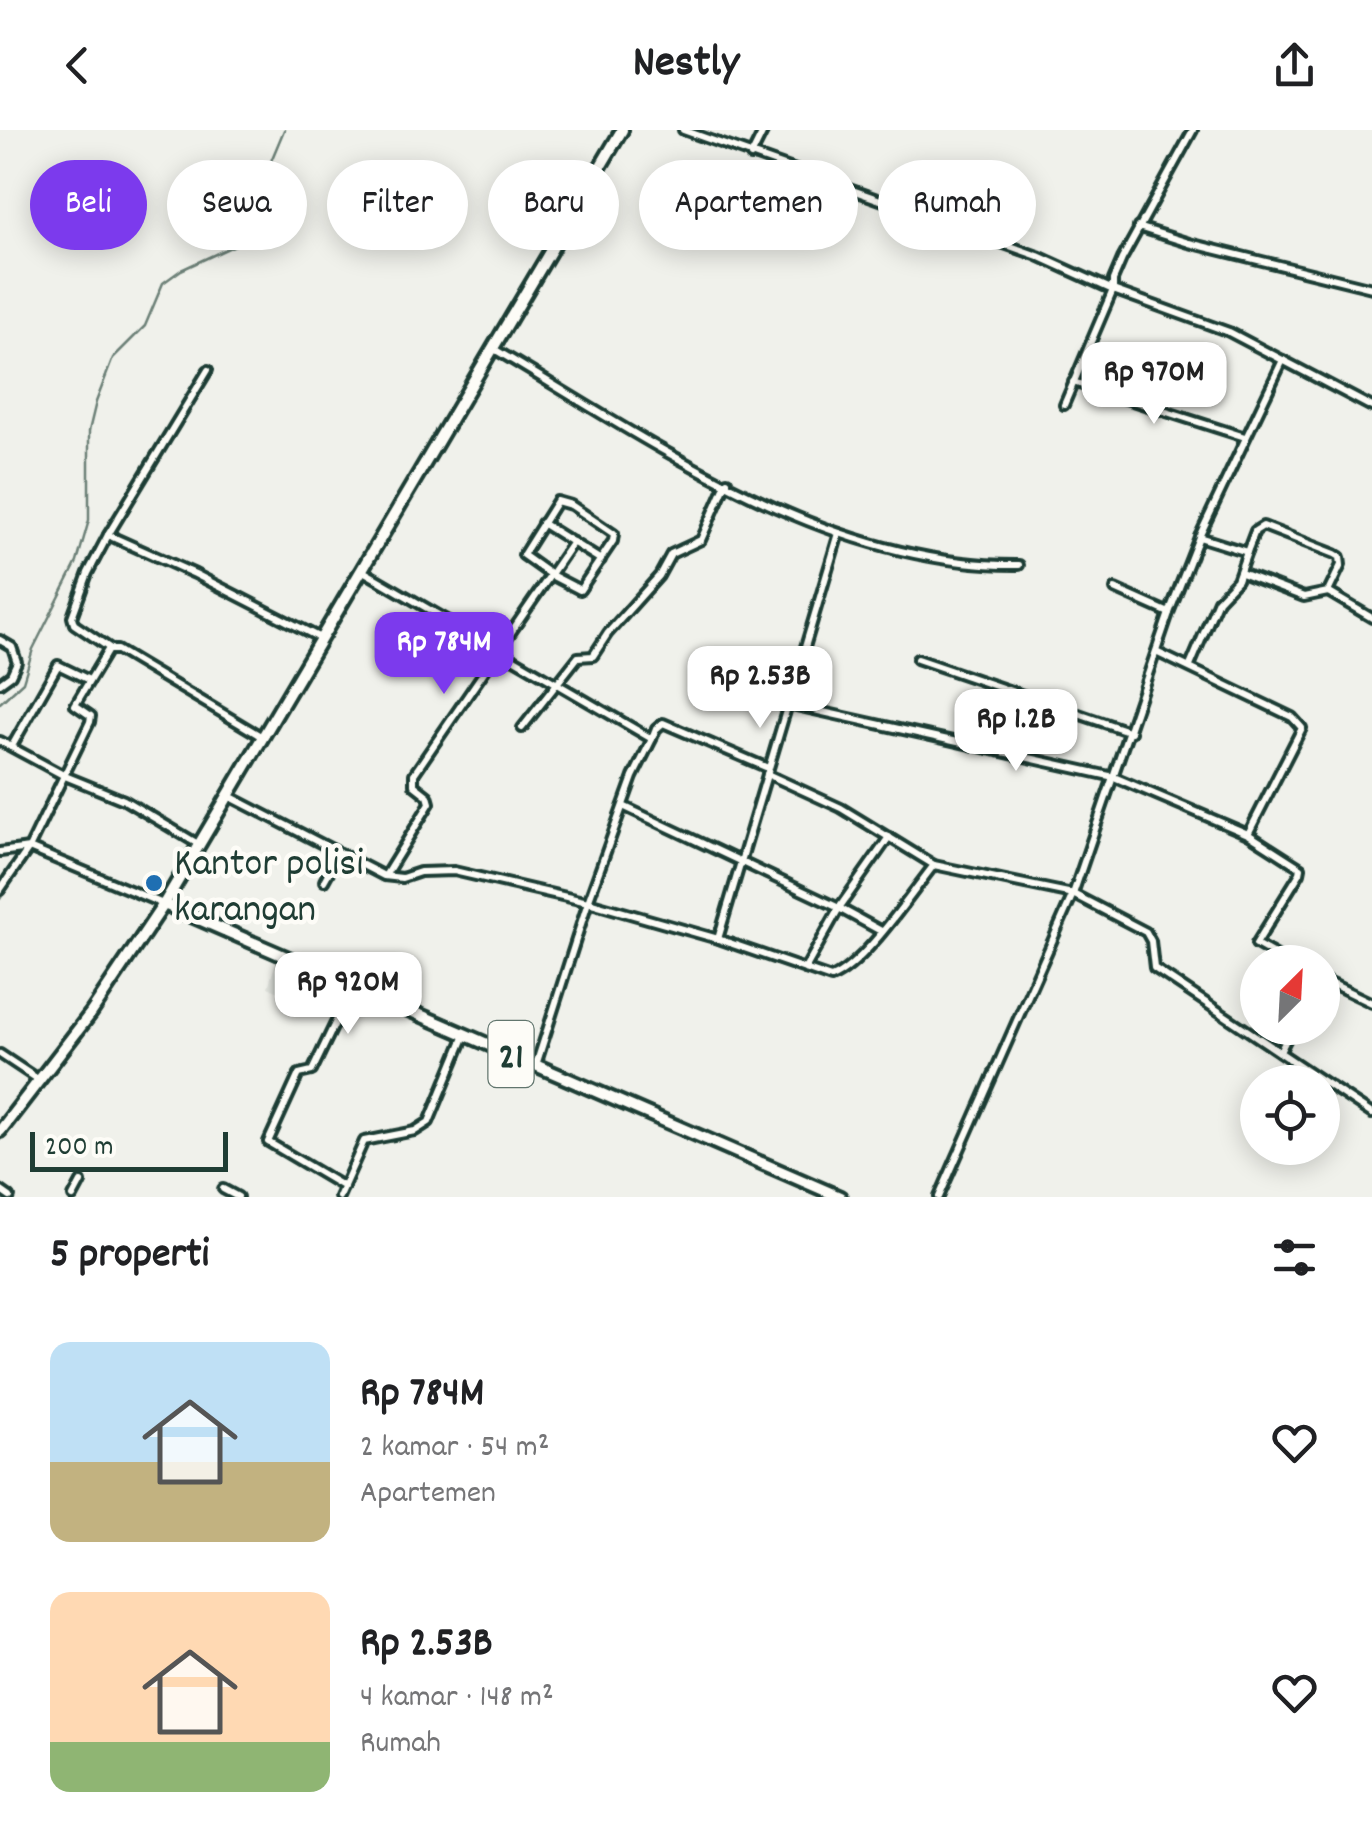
<!DOCTYPE html>
<html lang="id">
<head>
<meta charset="utf-8">
<style>
  :root { --surface:#fff; --page:#f6f6f6; --text:#202124; --muted:#757577; --accent:#7c3aed }
  body { margin:0; font-family:Dekko,sans-serif; background:var(--page); color:var(--text); height:100vh; display:flex; flex-direction:column; font-size:38px; white-space:nowrap }
  * { box-sizing:border-box; margin:0 }
  p { font-size:32px; color:var(--muted) }
  .icon { flex:none; width:55px; height:55px; fill:none; stroke:currentColor; stroke-width:2; stroke-linecap:round; stroke-linejoin:round }
  .map { position:relative; height:1067px; overflow:hidden }
  .details { display:flex; flex-direction:column; background:var(--surface); flex:1 }
  .details>* { flex:none }
  .guide { position:absolute; left:30px; top:30px; width:1312px; height:90px; display:flex; gap:20px }
  .needle { width:65px; rotate:24deg }
  .fabs { position:absolute; left:1240px; top:815px; display:grid; gap:20px }
  .fabs a { display:grid; place-items:center; width:100px; height:100px; border-radius:50%; background:var(--surface); box-shadow:0 5px 25px #0003; font-size:50px }
  .scale { position:absolute; left:30px; bottom:25px; width:198px; box-sizing:border-box; padding-left:10px; border:5px solid #1f3d34; border-top:0; font-size:28px; line-height:35px; white-space:nowrap; color:#1f3d34; -webkit-text-stroke:8px #fdfcf7; paint-order:stroke }
  .price { position:absolute; translate:-50% -85px; padding:0 22px; border-radius:20px; background:#fff; color:#222; font-size:32px; line-height:65px; filter:drop-shadow(0 2px 5px #0008) }
  .price::after { content:''; position:absolute; left:50%; top:60px; width:30px; height:22px; margin-left:-15px; background:inherit; clip-path:polygon(0 0,100% 0,50% 100%) }
  .price.on { background:var(--accent); color:#fff }
  ul { padding:0; list-style:none }
  li { display:flex; align-items:center; gap:30px; height:250px; padding:0 50px }
  li span { display:grid; place-items:center; flex:none; width:280px; height:200px; border-radius:20px; color:#555 }
  li>.icon { margin-inline-start:auto }
  span .icon { width:120px; height:120px; fill:#fffc; stroke-width:1 }
  li b { font-size:42px }
  h2 { display:flex; justify-content:space-between; align-items:center; height:120px; padding:0 50px; font-size:42px }
  .chip { padding:0 35px; border-radius:45px; background:var(--surface); box-shadow:0 5px 25px #0003; font-size:35px; line-height:90px }
  .chip.on { background:var(--accent); color:#fff }
  header { display:flex; justify-content:space-between; align-items:center; height:130px; padding:0 50px; background:var(--surface); font-size:45px; font-weight:700 }
  .map>svg:first-child { display:block }
</style>
</head>
<body>
<header><svg class="icon" aria-label="back" viewBox="0 0 24 24"><path d="M15 5l-7 7 7 7"/></svg>Nestly<svg class="icon" aria-label="share" viewBox="0 0 24 24"><path d="M12 15V3M7 8l5-5 5 5M5 13v7h14v-7"/></svg></header>
<div class="map">
<svg width="1372" height="1067" viewBox="0 0 1372 1067">
  <rect width="100%" height="100%" fill="#f0f1eb"/>
  <filter id="ink" filterUnits="userSpaceOnUse"><feTurbulence type="fractalNoise" baseFrequency=".01" numOctaves="2"/><feDisplacementMap in="SourceGraphic" scale="20" xChannelSelector="R" yChannelSelector="G"/><feConvolveMatrix kernelMatrix="1 2 1 2 8 2 1 2 1" color-interpolation-filters="sRGB"/></filter>
  <g filter="url(#ink)">
    <polygon fill="#dfe2dc" points="276,832 312,847 303,873 268,857"/>
    <g fill="none" stroke-linecap="round" stroke-linejoin="round">
      <g stroke="#6c8077" stroke-width="2.5">
        <polyline points="0,573 23,552 33,519 77,432 89,390 89,301 96,272 113,228 145,196 163,153 181,140 235,115 250,94 261,55 284,0"/>
        <polyline points="0,769 26,728"/>
      </g>
      <g stroke="#1f3d34" stroke-width="14">
        <g id="minor">
          <polyline points="683,0 1038,126 1113,160 1229,202 1372,277"/>
          <polyline points="751,26 764,0"/>
          <polyline points="1138,97 1189,113 1372,158"/>
          <path d="M494,219C652,313 828,437 1019,435"/>
          <polyline points="208,240 108,405 195,444 322,509"/>
          <polyline points="1073,252 1245,307"/>
          <polyline points="1064,275 1113,160 1113,150 1122,129 1193,0"/>
          <polygon points="557,371 571,375 614,404 613,411 580,460 551,445 523,425"/>
          <polyline points="542,393 601,430"/>
          <polyline points="108,405 88,443 72,487 74,494 111,519"/>
          <polyline points="1199,407 1247,422 1255,401 1263,396 1335,424 1340,427 1341,435 1328,462 1372,488"/>
          <polyline points="1241,443 1304,467 1328,462"/>
          <polyline points="1115,459 1169,483"/>
          <polyline points="0,510 12,517 17,532 11,545 0,553"/>
          <polyline points="1156,522 1292,587 1302,598 1248,704 1301,738 1300,743 1256,814 1288,832"/>
          <polyline points="917,529 1131,602"/>
          <polyline points="1190,536 1218,470 1237,450 1247,422"/>
          <polyline points="787,574 1114,647 1248,704"/>
          <polyline points="522,598 578,527 593,526 608,503 659,446 671,424 701,410 727,351"/>
          <polyline points="652,609 656,599 663,593 768,638"/>
          <polyline points="0,611 65,646 124,670 198,714"/>
          <polyline points="12,616 58,535 89,550"/>
          <polyline points="767,644 841,678 934,735"/>
          <polyline points="229,666 384,746 402,748 420,742 454,741 588,772 633,647 652,609 363,441"/>
          <polyline points="623,676 839,778 805,839"/>
          <polyline points="0,722 29,718 163,774"/>
          <polyline points="385,746 430,673 428,666 414,655 414,644 573,412"/>
          <polyline points="324,751 339,724"/>
          <polyline points="0,760 29,718 90,592 91,586 75,575 108,520 117,520 264,608"/>
          <polyline points="881,801 839,778 889,707"/>
          <polyline points="718,809 839,403"/>
          <polyline points="1322,849 1372,873"/>
          <polyline points="1280,922 1292,898"/>
          <polyline points="0,924 39,950"/>
          <path d="M536,935L588,772L718,809L831,848C864,835 910,765 934,735L1073,764L1169,483L1199,407L1283,230"/>
          <polyline points="344,1057 268,1012 299,944 312,941 352,858"/>
          <polyline points="223,1059 238,1067"/>
          <polyline points="0,1060 10,1067"/>
          <polyline points="73,1067 81,1052"/>
          <polyline points="339,1067 364,1011 415,1001 429,992 465,905"/>
          <polyline points="939,1067 1073,764 1146,802 1151,811 1154,838 1372,984"/>
        </g>
      </g>
      <g stroke="#1f3d34" stroke-width="18">
        <g id="highway">
          <polyline points="164,774 840,1067"/>
          <polyline points="0,1001 91,883 164,774 622,0"/>
        </g>
      </g>
      <use href="#minor" stroke="#fdfcf7" stroke-width="6"/>
      <use href="#highway" stroke="#fdfcf7" stroke-width="10"/>
    </g>
  </g>
  <circle fill="#1f6fb2" stroke="#fdfcf7" stroke-width="4" cx="154" cy="753" r="10"/>
  <g text-anchor="middle" stroke-width="9" stroke-linejoin="round" paint-order="stroke">
    <rect fill="#fdfcf7" stroke="#62766e" stroke-width="2.5" x="488.5" y="891" width="45" height="66" rx="8"/>
    <g font-size="38" font-weight="bold" fill="#1f3d34">
      <text x="511" y="937">21</text>
    </g>
    <g font-size="40" fill="#1f3d34" stroke="#fdfcf7" text-anchor="start">
      <text x="174" y="744">Kantor polisi<tspan x="174" dy="46">karangan</tspan></text>
    </g>
  </g>
</svg>
<div class="fabs">
<a><svg class="needle" viewBox="-14 -14 28 28"><path d="M0-13l5 13h-10z" fill="#e53935"/><path d="M0 13l5-13h-10z" fill="#757577"/></svg></a>
<a><svg class="icon" aria-label="locate" viewBox="0 0 24 24"><circle cx="12" cy="12" r="6"/><path d="M12 2v4M12 18v4M2 12h4M18 12h4"/></svg></a>
</div>
<div class="scale">200 m</div>
<b class="price" style="left:1154px;top:297px">Rp 970M</b>
<b class="price on" style="left:444px;top:567px">Rp 784M</b>
<b class="price" style="left:760px;top:601px">Rp 2.53B</b>
<b class="price" style="left:1016px;top:644px">Rp 1.2B</b>
<b class="price" style="left:348px;top:907px">Rp 920M</b>
<div class="guide">
<a class="chip on">Beli</a>
<a class="chip">Sewa</a>
<a class="chip">Filter</a>
<a class="chip">Baru</a>
<a class="chip">Apartemen</a>
<a class="chip">Rumah</a>
</div>
</div>
<section class="details">
<h2>5 properti<svg class="icon" aria-label="filters" viewBox="0 0 24 24"><path d="M4 7h16M4 17h16"/><circle cx="9" cy="7" r="2"/><circle cx="15" cy="17" r="2"/></svg></h2>
<ul>
<li><span style="background:linear-gradient(#bfe0f5 60%,#c2b280 0)"><svg class="icon" aria-label="home" viewBox="0 0 24 24"><path d="M3 11l9-7 9 7M6 9v11h12V9"/></svg></span><div><b>Rp 784M</b><p>2 kamar · 54 m²</p><p>Apartemen</p></div><svg class="icon" aria-label="heart" viewBox="0 0 24 24"><path d="M12 20l-8-8c-3-5 5-10 8-4 3-6 11-1 8 4z"/></svg></li>
<li><span style="background:linear-gradient(#ffd9b3 75%,#8fb573 0)"><svg class="icon" aria-label="home" viewBox="0 0 24 24"><path d="M3 11l9-7 9 7M6 9v11h12V9"/></svg></span><div><b>Rp 2.53B</b><p>4 kamar · 148 m²</p><p>Rumah</p></div><svg class="icon" aria-label="heart" viewBox="0 0 24 24"><path d="M12 20l-8-8c-3-5 5-10 8-4 3-6 11-1 8 4z"/></svg></li>
</ul>
</section>
</body>
</html>
